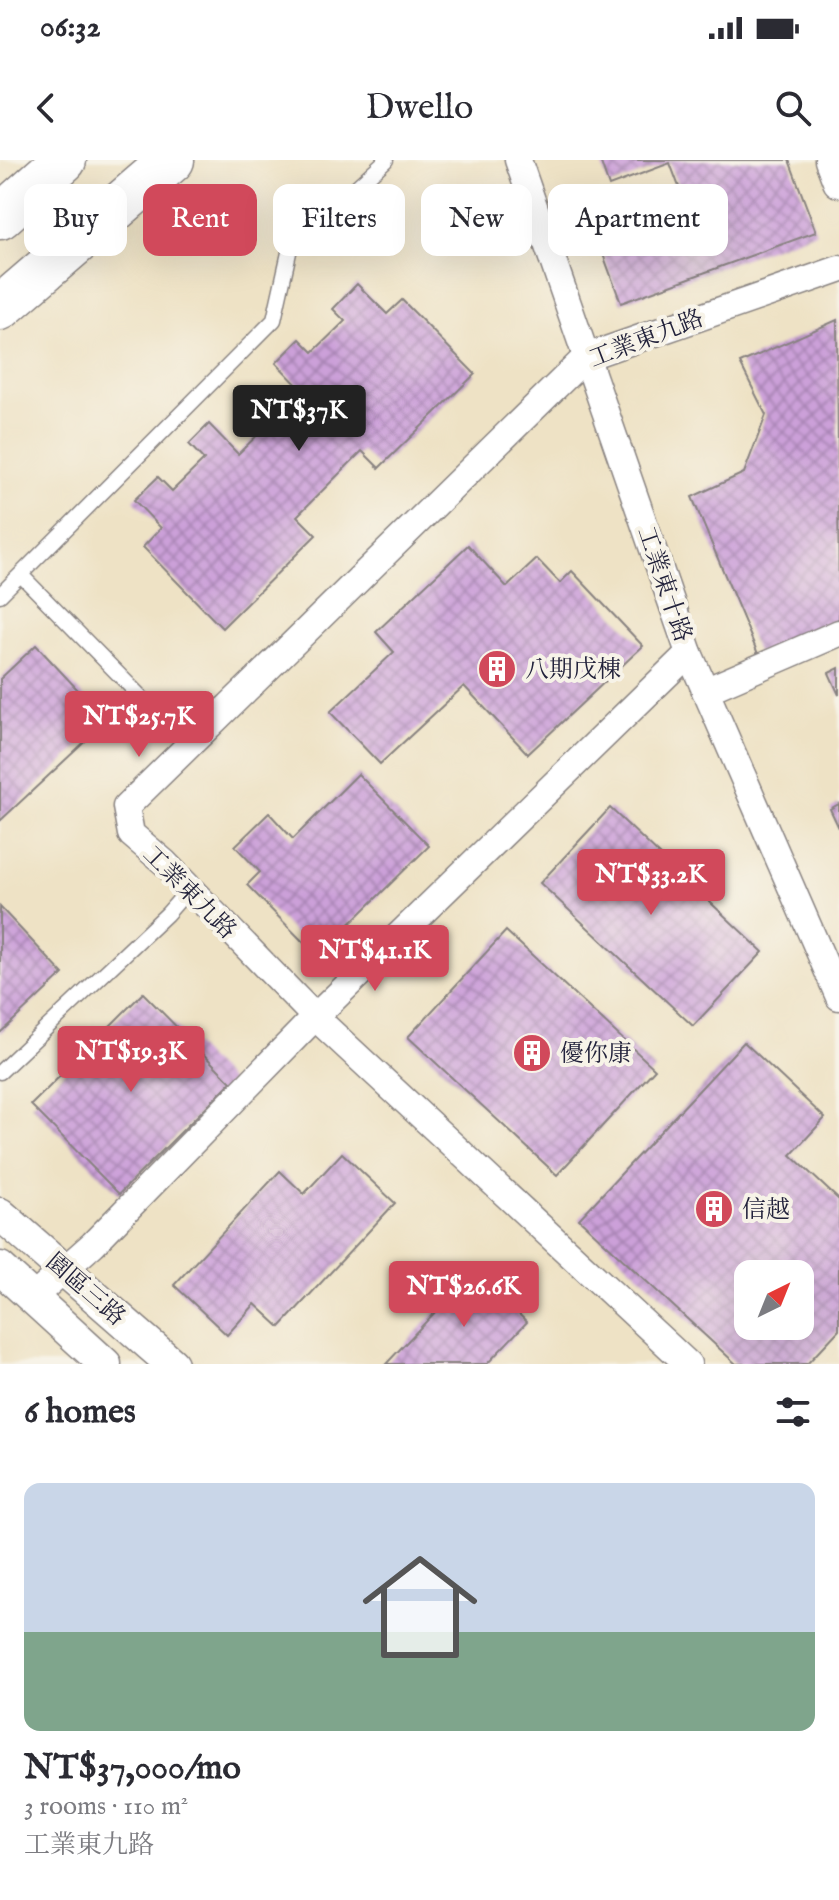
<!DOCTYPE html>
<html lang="en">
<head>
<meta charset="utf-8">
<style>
  :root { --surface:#fff; --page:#f2f2f3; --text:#2b2b33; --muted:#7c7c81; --accent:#d1495b }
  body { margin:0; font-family:"IM FELL English","Noto Serif TC",serif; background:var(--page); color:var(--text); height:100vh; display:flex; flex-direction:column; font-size:30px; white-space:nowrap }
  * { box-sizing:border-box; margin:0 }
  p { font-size:26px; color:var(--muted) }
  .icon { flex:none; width:44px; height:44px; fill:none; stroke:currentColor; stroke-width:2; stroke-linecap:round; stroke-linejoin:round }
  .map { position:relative; height:1204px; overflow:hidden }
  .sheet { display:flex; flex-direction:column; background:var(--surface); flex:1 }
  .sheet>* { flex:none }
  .guide { position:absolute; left:24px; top:24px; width:792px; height:72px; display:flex; gap:16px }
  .needle { width:52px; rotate:43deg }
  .buttons { position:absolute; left:734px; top:1100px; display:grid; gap:16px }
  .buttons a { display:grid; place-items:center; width:80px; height:80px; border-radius:16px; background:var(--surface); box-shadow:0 8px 32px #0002; font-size:40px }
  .price { position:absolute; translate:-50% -68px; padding:0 18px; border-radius:8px; background:var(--accent); color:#fff; font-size:26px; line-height:52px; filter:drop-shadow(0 2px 4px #0008) }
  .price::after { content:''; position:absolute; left:50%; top:48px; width:24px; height:18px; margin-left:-12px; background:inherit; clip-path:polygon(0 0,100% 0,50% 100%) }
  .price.selected { background:#222; color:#fff }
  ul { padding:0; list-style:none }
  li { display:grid; align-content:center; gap:16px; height:424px; padding:0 24px }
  li span { display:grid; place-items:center; height:248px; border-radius:16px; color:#555 }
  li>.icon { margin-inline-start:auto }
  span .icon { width:144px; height:144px; fill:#fffc; stroke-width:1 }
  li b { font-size:34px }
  h2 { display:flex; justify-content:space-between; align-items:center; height:96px; padding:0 24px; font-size:34px }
  .tag { padding:0 28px; border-radius:16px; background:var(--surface); box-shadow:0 8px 32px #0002; font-size:28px; line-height:72px }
  .tag.selected { background:var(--accent); color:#fff }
  .status { display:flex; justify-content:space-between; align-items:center; height:56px; padding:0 40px; background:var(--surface); direction:ltr }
  .status svg { height:22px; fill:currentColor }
  header { display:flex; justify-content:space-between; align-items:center; height:104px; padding:0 24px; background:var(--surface); font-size:36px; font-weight:600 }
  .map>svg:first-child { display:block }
</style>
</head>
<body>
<div class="status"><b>06:32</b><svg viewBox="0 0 49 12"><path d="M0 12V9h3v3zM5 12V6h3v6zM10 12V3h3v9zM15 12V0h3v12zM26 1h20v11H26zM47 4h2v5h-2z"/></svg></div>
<header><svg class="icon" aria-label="back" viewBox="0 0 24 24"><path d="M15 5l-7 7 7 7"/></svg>Dwello<svg class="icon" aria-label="search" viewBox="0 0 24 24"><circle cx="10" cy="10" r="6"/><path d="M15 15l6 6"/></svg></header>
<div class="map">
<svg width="839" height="1204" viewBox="0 0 839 1204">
  <defs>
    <pattern id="building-cross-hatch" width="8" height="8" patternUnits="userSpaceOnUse" patternTransform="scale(2)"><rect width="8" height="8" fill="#cca0d9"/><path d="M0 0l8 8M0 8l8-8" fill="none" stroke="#a582b1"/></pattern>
  </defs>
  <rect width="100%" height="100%" fill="#f7f3e8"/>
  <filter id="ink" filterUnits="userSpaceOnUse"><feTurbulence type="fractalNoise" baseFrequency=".0125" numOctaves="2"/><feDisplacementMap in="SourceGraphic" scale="16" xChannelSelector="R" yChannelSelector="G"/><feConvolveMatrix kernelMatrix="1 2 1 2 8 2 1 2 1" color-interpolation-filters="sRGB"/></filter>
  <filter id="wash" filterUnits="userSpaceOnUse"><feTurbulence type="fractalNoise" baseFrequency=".006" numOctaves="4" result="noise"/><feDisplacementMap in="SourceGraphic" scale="32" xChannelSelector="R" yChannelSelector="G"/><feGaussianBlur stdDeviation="1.8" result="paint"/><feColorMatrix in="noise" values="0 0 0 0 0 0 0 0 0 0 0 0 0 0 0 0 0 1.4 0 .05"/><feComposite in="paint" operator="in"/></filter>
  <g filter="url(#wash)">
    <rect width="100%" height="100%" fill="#eee2c5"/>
    <g id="blocks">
      <g fill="url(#building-cross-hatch)" fill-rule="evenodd">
        <polygon points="600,0 789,0 816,72 621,143 593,67 682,35 670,3 609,26"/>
        <polygon points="357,124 387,154 402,140 475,214 379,308 362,291 297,356 316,375 222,468 143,387 161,368 134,340 158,317 172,331 204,300 189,284 209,264 238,294 303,231 276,203 300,179 313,192 345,161 333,149"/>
        <polygon points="837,160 839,459 758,494 692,337 744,313 766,255 740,203"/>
        <polygon points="468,385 507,427 537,399 560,423 572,411 643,486 528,594 464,526 380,604 330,552 394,492 376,472"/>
        <polygon points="36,485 107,561 0,661 0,519"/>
        <polygon points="839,508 839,535 829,513"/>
        <polygon points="358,614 429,686 317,796 247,725 260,712 235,686 269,653 293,679"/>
        <polygon points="839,644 839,668 830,649"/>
        <polygon points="610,648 763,792 693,866 540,723"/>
        <polygon points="0,747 63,814 0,873"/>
        <polygon points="506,771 655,909 557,1015 408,877"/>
        <polygon points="143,833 231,922 119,1034 31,945"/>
        <path d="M744,882L825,958L791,995L839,1040V1170L807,1204H736L579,1059ZM748,1114H800V1166H748Z"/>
        <polygon points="342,993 395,1043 280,1167 255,1144 227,1175 174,1125 280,1011 304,1034"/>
        <polygon points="474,1111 527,1162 487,1204 386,1204"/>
      </g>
    </g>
  </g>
  <g filter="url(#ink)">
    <use href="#blocks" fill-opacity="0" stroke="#888280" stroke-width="2"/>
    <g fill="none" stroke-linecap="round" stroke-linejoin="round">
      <g stroke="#888280" stroke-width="17">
        <g id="service">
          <polyline points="21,415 189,586"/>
          <polyline points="0,435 274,160 290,88 386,0"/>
          <polyline points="0,912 167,754 189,729"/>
        </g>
      </g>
      <g stroke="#888280" stroke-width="29">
        <g id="minor">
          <polyline points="518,0 689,493 839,837"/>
          <polyline points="705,531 839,473"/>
          <polyline points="31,1139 93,1084 315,857 689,493"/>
          <polyline points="688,1204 315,857 165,703 131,674 126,647 586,197 839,109"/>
        </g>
      </g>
      <g stroke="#888280" stroke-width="35">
        <g id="tertiary">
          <polyline points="831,0 839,21"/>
          <polyline points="0,1054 172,1204"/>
          <polyline points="0,1108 105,1204"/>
        </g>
      </g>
      <g stroke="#888280" stroke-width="47">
        <g id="motorway">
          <polyline points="0,57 64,0"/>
          <polyline points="0,148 172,0"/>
        </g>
      </g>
      <use href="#service" stroke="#fff" stroke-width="14"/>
      <use href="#minor" stroke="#fff" stroke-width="26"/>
      <use href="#tertiary" stroke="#fff" stroke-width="32"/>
      <use href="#motorway" stroke="#fff" stroke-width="44"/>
    </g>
  </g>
  <defs>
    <g id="building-disc" transform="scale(2)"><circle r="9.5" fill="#d1495b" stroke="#f7f3e8"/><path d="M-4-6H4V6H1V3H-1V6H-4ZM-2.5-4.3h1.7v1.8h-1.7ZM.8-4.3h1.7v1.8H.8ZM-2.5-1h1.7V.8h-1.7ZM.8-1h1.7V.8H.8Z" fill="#fff"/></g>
  </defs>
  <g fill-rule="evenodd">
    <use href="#building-disc" x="497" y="509"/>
    <use href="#building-disc" x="532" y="893"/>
    <use href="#building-disc" x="714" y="1049"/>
  </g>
  <g text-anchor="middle" stroke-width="8" stroke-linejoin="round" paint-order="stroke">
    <g font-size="24" fill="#22223b" stroke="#f7f3e8">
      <text transform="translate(646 178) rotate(-21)" y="8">工業東九路</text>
      <text transform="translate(665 424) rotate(71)" y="8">工業東十路</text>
      <text transform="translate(190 732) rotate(45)" y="8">工業東九路</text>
      <text transform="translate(86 1129) rotate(41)" y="8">園區三路</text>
    </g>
    <g font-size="24" fill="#22223b" stroke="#f7f3e8" text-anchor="start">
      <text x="525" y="517">八期戊棟</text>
      <text x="560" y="901">優你康</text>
      <text x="742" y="1057">信越</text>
    </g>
  </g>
</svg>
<div class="buttons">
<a><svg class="needle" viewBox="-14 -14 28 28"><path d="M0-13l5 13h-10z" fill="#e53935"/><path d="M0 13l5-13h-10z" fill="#7c7c81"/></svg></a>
</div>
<b class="price selected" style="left:299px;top:293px">NT$37K</b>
<b class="price" style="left:139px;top:599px">NT$25.7K</b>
<b class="price" style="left:651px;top:757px">NT$33.2K</b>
<b class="price" style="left:375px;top:833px">NT$41.1K</b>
<b class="price" style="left:131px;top:934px">NT$19.3K</b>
<b class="price" style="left:464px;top:1169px">NT$26.6K</b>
<div class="guide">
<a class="tag">Buy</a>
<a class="tag selected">Rent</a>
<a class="tag">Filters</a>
<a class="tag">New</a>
<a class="tag">Apartment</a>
</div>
</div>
<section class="sheet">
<h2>6 homes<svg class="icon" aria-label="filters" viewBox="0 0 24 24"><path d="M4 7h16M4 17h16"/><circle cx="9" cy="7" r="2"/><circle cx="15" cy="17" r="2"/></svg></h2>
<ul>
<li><span style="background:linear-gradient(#c9d6e8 60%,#7fa58c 0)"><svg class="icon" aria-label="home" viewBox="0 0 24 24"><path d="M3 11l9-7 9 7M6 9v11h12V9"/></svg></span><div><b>NT$37,000/mo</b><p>3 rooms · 110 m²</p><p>工業東九路</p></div></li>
</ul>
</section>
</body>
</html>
